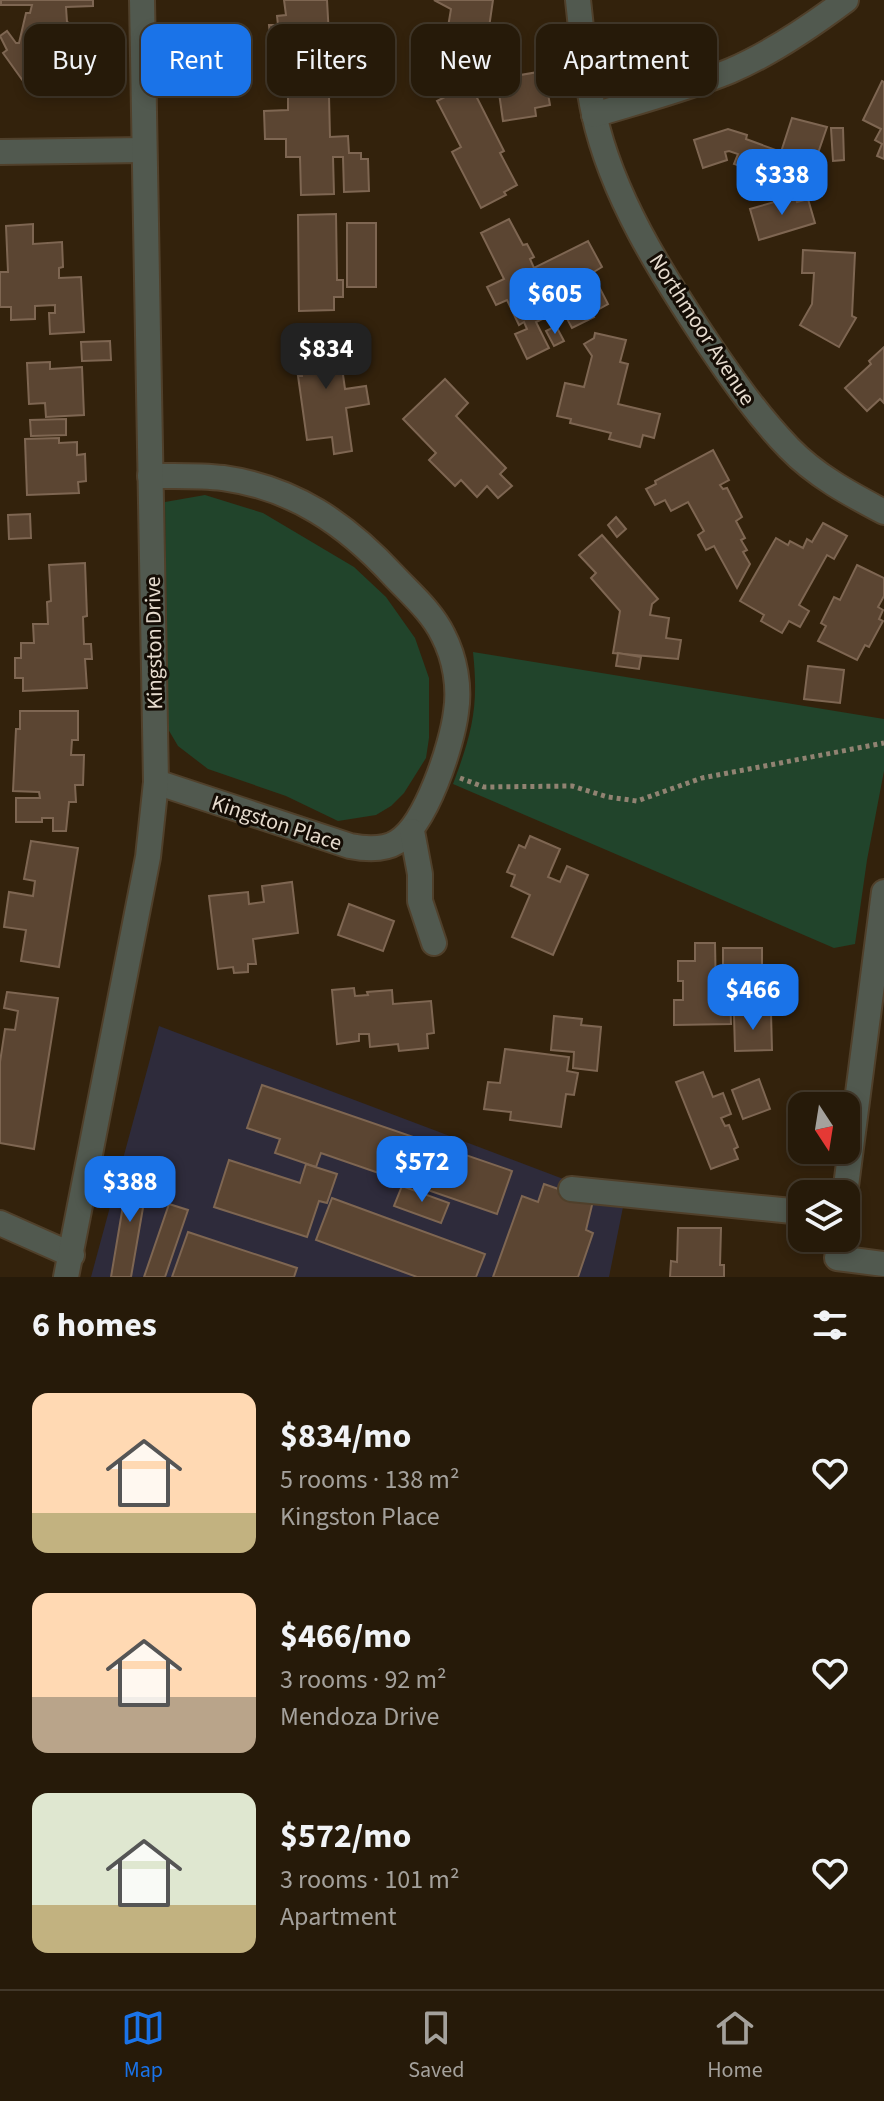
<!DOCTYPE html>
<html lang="en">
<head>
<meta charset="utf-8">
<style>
  :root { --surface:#261a09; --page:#322717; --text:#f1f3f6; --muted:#a4a19c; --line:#42382a; --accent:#1a73e8 }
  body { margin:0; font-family:"Source Sans 3",sans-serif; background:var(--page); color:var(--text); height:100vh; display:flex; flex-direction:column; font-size:30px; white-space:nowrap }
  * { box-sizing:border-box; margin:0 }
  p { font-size:26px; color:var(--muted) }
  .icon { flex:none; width:44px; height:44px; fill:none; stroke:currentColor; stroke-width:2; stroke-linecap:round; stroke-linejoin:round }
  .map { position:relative; height:1277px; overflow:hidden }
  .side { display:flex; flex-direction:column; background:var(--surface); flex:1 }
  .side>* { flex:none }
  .banner { position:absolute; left:24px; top:24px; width:836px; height:72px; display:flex; gap:16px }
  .needle { width:52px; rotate:168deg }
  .controls { position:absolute; left:788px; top:1092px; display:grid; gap:16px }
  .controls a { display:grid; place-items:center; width:72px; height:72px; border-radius:16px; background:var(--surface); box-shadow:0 4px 12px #0003,0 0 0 2px var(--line); font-size:40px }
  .price { position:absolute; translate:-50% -68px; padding:0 18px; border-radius:16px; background:var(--accent); color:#fff; font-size:26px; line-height:52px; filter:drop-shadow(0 2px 4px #0008) }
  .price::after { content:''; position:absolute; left:50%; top:48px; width:24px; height:18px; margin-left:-12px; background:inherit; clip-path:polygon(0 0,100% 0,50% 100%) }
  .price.on { background:#222; color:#fff }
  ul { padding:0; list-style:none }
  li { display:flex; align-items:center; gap:24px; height:200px; padding:0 32px }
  li span { display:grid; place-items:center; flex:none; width:224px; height:160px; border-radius:16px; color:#555 }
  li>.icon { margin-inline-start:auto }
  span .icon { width:96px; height:96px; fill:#fffc; stroke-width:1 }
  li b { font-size:34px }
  h2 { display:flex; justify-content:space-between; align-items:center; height:96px; padding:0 32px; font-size:34px }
  .pill { padding:0 28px; border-radius:16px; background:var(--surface); box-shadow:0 4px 12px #0003,0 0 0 2px var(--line); font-size:28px; line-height:72px }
  .pill.on { background:var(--accent); color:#fff }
  .tabs { display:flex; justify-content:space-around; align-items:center; height:112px; border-top:2px solid var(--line); background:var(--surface); font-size:22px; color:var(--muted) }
  .tabs a { display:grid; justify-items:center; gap:4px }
  .tabs .on { color:var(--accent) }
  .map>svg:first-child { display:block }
</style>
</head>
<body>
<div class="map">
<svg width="884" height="1277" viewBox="0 0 884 1277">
  <rect width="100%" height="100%" fill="#33220c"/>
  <polygon fill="#2e2b3b" points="159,1026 624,1202 609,1277 91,1277"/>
  <g fill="#21442b">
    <polygon points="205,495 263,513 354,567 386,597 415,638 429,678 429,738 426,758 404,793 391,806 376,815 338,821 286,796 208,769 178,746 168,729 165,502"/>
    <path d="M473,652L884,719V771L867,860L855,944L834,948L453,784C472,733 479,708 473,652Z"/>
  </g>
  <g fill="#5b4532" stroke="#7e6652" stroke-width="2">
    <polygon points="1,0 93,0 93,6 66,7 67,22 71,24 62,65 28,88 3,53 7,50 0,36 7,31 16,43 19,43 26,13 30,13 32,5 1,5"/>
    <polygon points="284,0 327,0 329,36 312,38 315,72 282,75 280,47 271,47 269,25 278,25 277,16 286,15"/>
    <polygon points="434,0 493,0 484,62 453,57 457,34 447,33 451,9"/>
    <polygon points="544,71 550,105 535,108 536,116 503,121 497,79"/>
    <polygon points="882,81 884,82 884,159 877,156 882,144 875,140 881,129 863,120"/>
    <polygon points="470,84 504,151 500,153 517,185 504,192 506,195 481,208 452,152 461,147 437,101"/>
    <polygon points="329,96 330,137 348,136 349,153 361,153 361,159 368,159 369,191 344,192 343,157 333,157 334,194 301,195 300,157 286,157 286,139 265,139 264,111 288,110 288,97"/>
    <polygon points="792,118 827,127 816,159 819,160 814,183 809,181 805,193 783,186 785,181 734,164 738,154 729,151 725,152 727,160 703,168 694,140 728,129 747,135 746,139 781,152"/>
    <polygon points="831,128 843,128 844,160 833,161"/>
    <polygon points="795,196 797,202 808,199 815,223 759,240 750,209"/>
    <polygon points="336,214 337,280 343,280 343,297 334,297 334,310 299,311 298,215"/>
    <polygon points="509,219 523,245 527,244 534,257 530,259 534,268 588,241 602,267 592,273 608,304 592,313 594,317 572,328 559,304 576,296 569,283 548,293 554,306 544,311 547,317 536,322 549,348 527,359 515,334 527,329 524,322 519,325 507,300 496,305 487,287 504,279 481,233"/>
    <rect x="347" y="223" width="29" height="64"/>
    <polygon points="33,224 33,244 62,242 63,267 59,268 59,278 81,277 84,332 50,334 49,313 55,313 55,305 35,306 35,319 11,320 11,307 0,307 0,272 8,272 6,226"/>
    <polygon points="803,250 855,253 852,316 856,318 839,347 800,325 812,304 814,273 802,273"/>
    <polygon points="342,325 359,325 359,344 343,345"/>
    <polygon points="556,326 564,341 554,346 546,331"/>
    <polygon points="337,332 345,389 366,386 369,404 346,408 352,451 334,454 332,437 307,440 298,376 302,376 297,337"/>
    <polygon points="595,333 626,340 620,362 628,364 618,404 660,414 654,438 643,435 640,447 609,439 611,433 570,423 571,419 557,416 565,383 584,387 592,356 584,344 594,338"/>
    <polygon points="110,341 111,360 82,361 81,342"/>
    <polygon points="884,347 884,403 880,399 867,411 845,388 871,364 869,361"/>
    <polygon points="50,362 50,369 82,367 84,415 46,417 45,403 29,404 27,363"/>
    <polygon points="445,379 468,403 456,416 506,468 500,474 512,486 498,498 487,486 477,497 461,480 455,486 429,460 436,453 403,419"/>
    <polygon points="66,419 66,435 31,436 30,420"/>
    <polygon points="59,438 59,443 77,442 77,455 85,454 86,481 78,482 79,493 27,495 25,439"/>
    <polygon points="713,450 729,480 720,485 723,489 727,488 742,517 736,521 745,538 741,540 747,550 743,552 750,564 737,588 714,546 706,550 698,535 704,531 688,502 671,511 665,500 655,505 646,489 656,484 655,481"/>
    <polygon points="30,514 31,538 9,539 8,515"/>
    <polygon points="616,517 626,529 617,537 608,525"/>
    <polygon points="823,523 847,536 834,559 827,555 799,605 809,611 800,627 789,621 782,633 761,621 764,615 740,601 776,538 788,545 790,541 803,548 807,539 812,542"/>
    <polygon points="602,535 658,599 652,604 650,615 669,618 666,638 681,640 678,659 613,653 620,611 591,578 596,573 579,555"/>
    <polygon points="85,563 87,616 83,617 84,644 91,644 92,659 85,659 87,688 23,691 23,678 15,678 15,658 21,658 21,643 34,643 33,624 48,624 47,602 51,601 49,565"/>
    <polygon points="857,565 884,578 884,596 878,607 883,610 879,619 883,621 869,647 865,645 857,660 818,641 826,626 821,623 834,597 840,600"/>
    <polygon points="618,653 641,657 639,669 616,666"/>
    <polygon points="808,666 844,670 840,703 804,699"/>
    <polygon points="20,711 78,711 78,740 72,740 71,755 84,755 83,785 75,785 76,802 69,802 66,831 53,831 53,818 42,818 42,822 16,822 16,798 40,798 39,792 13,791 16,729 20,729"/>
    <polygon points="530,836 560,849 548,877 560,882 567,866 588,875 553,955 512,937 530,895 511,886 515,875 507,872 519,845 525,848"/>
    <polygon points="31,841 78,848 59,967 21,961 26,930 4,927 9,892 33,896 35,881 24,879"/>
    <polygon points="292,882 298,933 253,939 256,964 248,964 248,972 234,973 233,967 218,969 209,896 248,892 249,904 264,902 262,886"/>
    <polygon points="349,904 394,921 383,951 338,935"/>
    <polygon points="695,943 715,943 716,994 730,994 731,1024 674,1025 674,1000 683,1000 683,981 678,981 678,961 695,961"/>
    <polygon points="723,948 762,948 762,976 723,975"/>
    <polygon points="354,988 355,996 368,995 367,992 392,990 393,1004 431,1001 434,1033 427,1034 428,1048 399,1051 398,1044 370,1047 369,1034 359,1034 359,1041 337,1044 332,990"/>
    <polygon points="7,992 58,998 34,1149 0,1143 0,1062 5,1029 15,1030 18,1011 4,1008"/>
    <polygon points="771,1013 772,1050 735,1051 734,1014"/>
    <polygon points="554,1016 582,1019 581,1025 601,1027 597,1071 573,1068 574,1052 551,1050"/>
    <polygon points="505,1049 569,1057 567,1071 578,1073 574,1095 566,1094 561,1127 510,1120 511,1112 484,1109 488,1082 500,1083"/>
    <polygon points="703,1072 713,1097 723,1093 731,1114 721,1118 725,1126 729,1125 738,1147 734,1149 738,1159 711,1169 676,1082"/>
    <polygon points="759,1079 770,1109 743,1119 732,1090"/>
    <polygon points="262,1085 512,1171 497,1214 321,1153 316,1167 275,1153 280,1139 247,1128"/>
    <polygon points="229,1160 300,1183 306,1164 337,1174 327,1203 319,1201 307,1237 214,1207"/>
    <polygon points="129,1170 149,1173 131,1277 111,1277"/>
    <polygon points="544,1184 593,1201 586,1230 593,1233 578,1277 493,1277 522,1196 538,1202"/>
    <polygon points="402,1186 449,1203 441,1223 394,1206"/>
    <polygon points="332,1198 485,1254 476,1277 417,1277 316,1240"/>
    <polygon points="169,1204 188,1210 165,1277 144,1277"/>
    <polygon points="678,1228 721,1228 720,1265 724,1265 724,1277 670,1277 671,1261 677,1262"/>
    <polygon points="188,1232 297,1268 294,1277 172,1277"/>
  </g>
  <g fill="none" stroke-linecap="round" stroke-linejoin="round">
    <g stroke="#50402b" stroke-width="28">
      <g id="minor">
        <path d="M578,0C582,38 586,77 594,114C612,196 661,273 707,342C732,379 758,416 789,448C816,476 850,494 884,512"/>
        <path d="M594,115C640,101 686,89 730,71C772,53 810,27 846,0"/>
        <polyline points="0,152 144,150"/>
        <path d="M150,476C174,476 199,475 223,478C294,488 346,524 393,575C411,594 432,612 443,635C455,658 460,687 456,712C452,745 426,825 397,842C384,850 365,849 350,846L156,782"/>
        <polyline points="412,831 420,874 420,901 434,943"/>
        <polyline points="571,1189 802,1212"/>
        <polyline points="845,1194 884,892"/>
        <polyline points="0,1223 72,1255"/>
        <polyline points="837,1258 884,1264"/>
        <polyline points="66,1277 148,857 156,782 142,0"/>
      </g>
    </g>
    <polyline stroke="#918372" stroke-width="5" stroke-dasharray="4 4" stroke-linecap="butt" points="460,778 484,787 572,786 608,797 637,801 702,778 884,743"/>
    <use href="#minor" stroke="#51594f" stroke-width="24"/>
  </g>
  <g text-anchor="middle" stroke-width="6" stroke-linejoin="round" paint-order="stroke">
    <g font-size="22" fill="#e6dbce" stroke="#150d05">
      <text transform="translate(703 329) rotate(57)" y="8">Northmoor Avenue</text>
      <text transform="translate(153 643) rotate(-91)" y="8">Kingston Drive</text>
      <text transform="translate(277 822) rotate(18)" y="8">Kingston Place</text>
    </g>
  </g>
</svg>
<div class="controls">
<a><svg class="needle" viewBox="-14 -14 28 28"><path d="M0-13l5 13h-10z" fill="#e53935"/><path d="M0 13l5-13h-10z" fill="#a4a19c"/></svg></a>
<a><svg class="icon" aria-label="layers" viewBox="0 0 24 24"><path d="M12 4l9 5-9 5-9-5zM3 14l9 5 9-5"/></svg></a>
</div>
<b class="price" style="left:782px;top:217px">$338</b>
<b class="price" style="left:555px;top:336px">$605</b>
<b class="price on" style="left:326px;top:391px">$834</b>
<b class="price" style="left:753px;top:1032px">$466</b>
<b class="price" style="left:422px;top:1204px">$572</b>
<b class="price" style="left:130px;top:1224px">$388</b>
<div class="banner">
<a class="pill">Buy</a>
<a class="pill on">Rent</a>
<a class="pill">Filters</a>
<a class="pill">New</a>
<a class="pill">Apartment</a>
</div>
</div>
<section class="side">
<h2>6 homes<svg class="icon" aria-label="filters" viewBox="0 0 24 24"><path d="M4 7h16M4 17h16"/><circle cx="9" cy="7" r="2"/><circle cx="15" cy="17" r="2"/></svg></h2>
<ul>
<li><span style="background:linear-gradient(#ffd9b3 75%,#c2b280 0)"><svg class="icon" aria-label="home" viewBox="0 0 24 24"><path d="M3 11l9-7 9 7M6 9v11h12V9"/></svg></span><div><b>$834/mo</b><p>5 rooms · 138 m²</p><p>Kingston Place</p></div><svg class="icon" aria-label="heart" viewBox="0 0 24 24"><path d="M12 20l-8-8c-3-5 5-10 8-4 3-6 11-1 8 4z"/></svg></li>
<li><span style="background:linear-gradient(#ffd9b3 65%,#b9a48a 0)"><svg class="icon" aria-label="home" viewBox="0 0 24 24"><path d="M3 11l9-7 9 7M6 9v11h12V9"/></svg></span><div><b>$466/mo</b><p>3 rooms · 92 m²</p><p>Mendoza Drive</p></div><svg class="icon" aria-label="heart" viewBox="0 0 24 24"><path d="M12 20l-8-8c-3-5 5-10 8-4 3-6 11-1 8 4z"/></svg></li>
<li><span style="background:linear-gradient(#dfe7d0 70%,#c2b280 0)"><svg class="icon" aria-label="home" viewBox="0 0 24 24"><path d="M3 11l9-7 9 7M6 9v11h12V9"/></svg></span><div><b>$572/mo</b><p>3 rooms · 101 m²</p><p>Apartment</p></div><svg class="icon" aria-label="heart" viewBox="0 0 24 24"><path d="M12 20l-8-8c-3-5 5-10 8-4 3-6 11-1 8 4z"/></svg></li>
</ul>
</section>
<nav class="tabs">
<a class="on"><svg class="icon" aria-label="map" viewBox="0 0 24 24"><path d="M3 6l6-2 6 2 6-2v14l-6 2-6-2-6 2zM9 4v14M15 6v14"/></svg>Map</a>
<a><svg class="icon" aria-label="saved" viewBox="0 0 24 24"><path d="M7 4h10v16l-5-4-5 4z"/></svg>Saved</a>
<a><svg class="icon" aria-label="home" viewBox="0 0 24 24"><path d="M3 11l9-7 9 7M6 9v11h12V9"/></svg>Home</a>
</nav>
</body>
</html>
